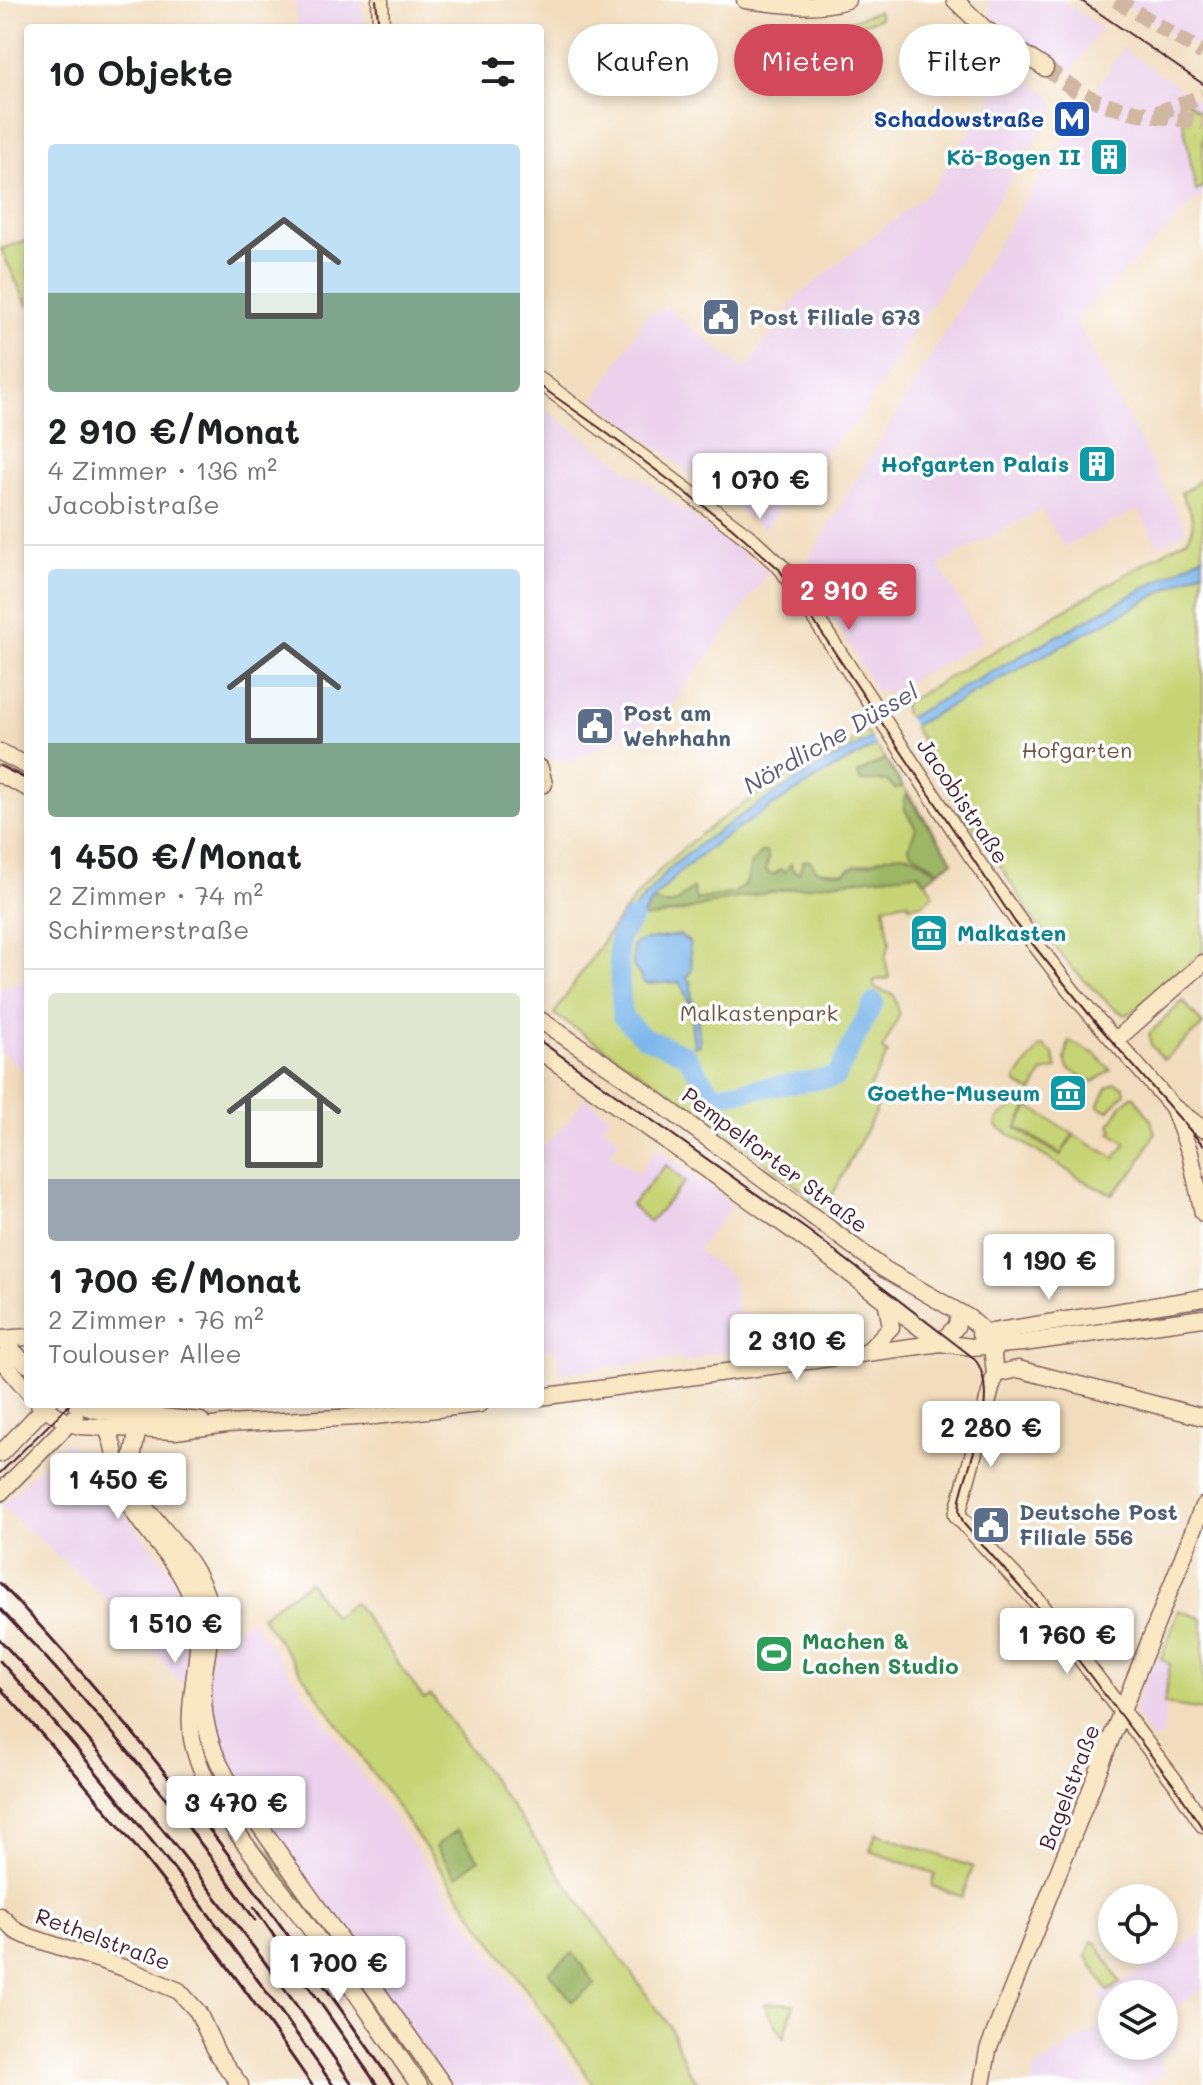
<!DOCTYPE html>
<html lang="de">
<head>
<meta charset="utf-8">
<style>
  :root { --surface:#fff; --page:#f6f6f6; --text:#202124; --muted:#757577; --line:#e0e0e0; --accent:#d1495b }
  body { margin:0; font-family:Mali,sans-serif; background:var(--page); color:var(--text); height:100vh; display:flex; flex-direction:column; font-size:30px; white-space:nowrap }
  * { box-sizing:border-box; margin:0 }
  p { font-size:26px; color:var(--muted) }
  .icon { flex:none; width:44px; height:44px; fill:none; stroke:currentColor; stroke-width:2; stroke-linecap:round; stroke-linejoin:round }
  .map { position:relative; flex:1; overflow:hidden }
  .panel { position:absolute; left:24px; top:24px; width:520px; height:1384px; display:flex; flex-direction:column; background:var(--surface); border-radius:8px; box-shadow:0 4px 12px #0003 }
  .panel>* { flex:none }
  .hud { position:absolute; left:568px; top:24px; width:514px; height:72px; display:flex; gap:16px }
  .fabs { position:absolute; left:1098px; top:1884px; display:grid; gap:16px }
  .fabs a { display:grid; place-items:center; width:80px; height:80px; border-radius:50%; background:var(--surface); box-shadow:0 4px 12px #0003; font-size:40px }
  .price { position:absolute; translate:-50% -68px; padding:0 18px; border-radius:8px; background:#fff; color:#222; font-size:26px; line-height:52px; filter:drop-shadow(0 2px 4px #0008) }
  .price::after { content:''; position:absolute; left:50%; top:48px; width:24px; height:18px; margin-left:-12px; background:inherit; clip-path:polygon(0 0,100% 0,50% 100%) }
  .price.active { background:var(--accent); color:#fff }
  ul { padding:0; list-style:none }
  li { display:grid; align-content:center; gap:16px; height:424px; padding:0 24px }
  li+li { border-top:2px solid var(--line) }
  li span { display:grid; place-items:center; height:248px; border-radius:8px; color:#555 }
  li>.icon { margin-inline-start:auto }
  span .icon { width:144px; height:144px; fill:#fffc; stroke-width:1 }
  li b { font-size:34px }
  h2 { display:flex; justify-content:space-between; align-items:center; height:96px; padding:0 24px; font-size:34px }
  .tag { padding:0 28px; border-radius:36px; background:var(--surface); box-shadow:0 4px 12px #0003; font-size:28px; line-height:72px }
  .tag.active { background:var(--accent); color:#fff }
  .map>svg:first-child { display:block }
</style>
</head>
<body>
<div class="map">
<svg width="1203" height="2085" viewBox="0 0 1203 2085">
  <rect width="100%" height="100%" fill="#fff"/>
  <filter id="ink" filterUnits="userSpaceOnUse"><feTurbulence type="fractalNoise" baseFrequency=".0125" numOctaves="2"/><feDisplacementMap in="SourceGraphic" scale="16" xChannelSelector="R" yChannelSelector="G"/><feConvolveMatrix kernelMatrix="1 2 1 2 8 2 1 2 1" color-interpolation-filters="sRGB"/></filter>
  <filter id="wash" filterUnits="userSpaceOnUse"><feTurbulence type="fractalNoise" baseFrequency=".006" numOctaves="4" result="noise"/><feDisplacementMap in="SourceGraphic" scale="32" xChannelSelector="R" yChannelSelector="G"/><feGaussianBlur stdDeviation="1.8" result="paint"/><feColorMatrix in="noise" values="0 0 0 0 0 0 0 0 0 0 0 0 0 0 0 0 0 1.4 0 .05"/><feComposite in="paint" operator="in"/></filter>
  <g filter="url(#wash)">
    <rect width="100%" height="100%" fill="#f1ddbe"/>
    <g fill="#ebd1eb">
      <polygon points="295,0 362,0 364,28 298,28"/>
      <polygon points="987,0 1062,0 1102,28 1069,74 993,21"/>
      <polygon points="1119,0 1203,0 1203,51 1168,33"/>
      <polygon points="1122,48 1203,104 1203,197 1196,200 1104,293 1075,318 1187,530 1159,547 1138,509 1064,548 1042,509 939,565 983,641 892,691 876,691 804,567 1005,232"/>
      <polygon points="1011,68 1050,95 1056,108 857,422 828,448 764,529 595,400 647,315 667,308 746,370 798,295 932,190"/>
      <polygon points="540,406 769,572 671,706 646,725 569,762 542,757 540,736"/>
      <polygon points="28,979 28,1074 0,1051 0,988"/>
      <polygon points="584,1097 610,1116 603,1126 620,1140 610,1154 639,1173 657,1148 733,1205 697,1250 732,1277 742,1350 701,1355 701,1359 681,1362 680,1358 560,1373 555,1348 543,1350 543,1375 540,1375 540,1150 569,1120"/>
      <polygon points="66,1442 86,1461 102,1486 167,1566 179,1590 187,1622 187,1648 183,1685 102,1595 1,1506"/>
      <polygon points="251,1618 584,2085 446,2085 225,1770 206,1687 212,1647"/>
      <polygon points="1154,1656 1170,1663 1163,1734 1154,1743 1134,1712"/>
      <polygon points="1203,1933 1203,1989 1164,2015 1164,1994 1112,1994 1112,2018 1100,1995"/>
      <polygon points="1112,2019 1112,2046 1164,2046 1164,2029 1175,2046 1157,2058 1166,2072 1146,2085 1032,2085 1033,2070"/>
    </g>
    <g fill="#c6d475" stroke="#887a50" stroke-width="2">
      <polygon points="878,11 880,18 817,38 801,36 801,29 797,29 839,25"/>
      <polygon points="1178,94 1203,115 1203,188 1196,191"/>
      <polygon points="28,240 28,307 1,249"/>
      <path d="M1203,476V952L1132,1012L1125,1015L1111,1006L1072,968L1035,922L1001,867L922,752L928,750L905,714L903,704L1188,538C1199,523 1188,508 1181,493L1192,487Z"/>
      <path d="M867,732L953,861L925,880L934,894L922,904L909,906L908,902L884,906L890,943L885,958L889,978L873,981L875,988L894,995L899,1016L882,1050L888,1053L868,1091L879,1097L877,1109L834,1192L823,1206L699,1112L554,1014C587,966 618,913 659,871C717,812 796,773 867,732Z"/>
      <polygon points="1183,1001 1203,1025 1164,1060 1151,1045 1149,1034"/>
      <polygon points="1069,1041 1095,1054 1111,1070 1093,1082 1068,1069 1065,1059"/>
      <polygon points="1044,1046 1053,1054 1057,1069 1043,1072 1032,1092 1017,1084 1016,1079 1039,1048"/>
      <polygon points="1115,1083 1124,1087 1125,1093 1108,1111 1098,1106 1107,1088"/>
      <polygon points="1133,1095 1150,1118 1155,1133 1136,1169 1113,1194 1091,1185 996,1126 998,1118 1020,1102 1028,1107 1016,1128 1060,1156 1074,1135 1115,1158 1126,1143 1111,1133 1113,1130 1110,1125 1122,1105"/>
      <polygon points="1030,1107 1073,1134 1061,1154 1017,1127"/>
      <polygon points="666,1165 685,1182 650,1222 631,1205"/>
      <polygon points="309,1582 334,1617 354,1602 424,1699 431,1695 670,2027 687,2068 700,2085 594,2085 261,1616"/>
      <polygon points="1179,1610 1203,1619 1203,1710 1164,1704 1170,1664 1161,1659"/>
      <polygon points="876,1833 973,1867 962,1897 932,1886 935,1874 870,1851"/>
      <polygon points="260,1839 438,2085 424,2085 289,1889"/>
      <polygon points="1092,1941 1097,1943 1120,1983 1108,1991 1087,1957"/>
      <polygon points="767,2003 794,2004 784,2038 764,2005"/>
    </g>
    <g fill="#9cb666" stroke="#736a48" stroke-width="2">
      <polygon points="885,759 902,787 895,789 887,781 860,781 858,773"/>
      <polygon points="907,795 953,861 939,870 910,851 909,846 916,828 905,810 904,799"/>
      <path d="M761,852H766L769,859L765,870L771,874H776L780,869L785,872L791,864L793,871L799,873L803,861L810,860L817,870L844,873C855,862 859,867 872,862C903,849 910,852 937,872L925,881L918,873C854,879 789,888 727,900C698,906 672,916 642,918L653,901C676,909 676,902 693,888L696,900L734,893L746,884L751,864Z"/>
      <polygon points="457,1830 479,1859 456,1877 436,1846"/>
      <polygon points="573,1953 595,1984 572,2001 549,1972"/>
    </g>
    <g fill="#77b3e9" stroke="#60698a" stroke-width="2">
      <polygon points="1203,556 1203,570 835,768 774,805 713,845 680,872 657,896 635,924 615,941 631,913 670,868 702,842 751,809 816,768"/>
      <path d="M680,935L689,942L692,970L686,978L691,982L692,1004L696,1003L700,1045L694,1046C690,1021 693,1003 679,982L645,984L633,966V945L641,941Z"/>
    </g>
    <polygon fill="#f1ddbe" points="905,714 914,727 878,749 869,734"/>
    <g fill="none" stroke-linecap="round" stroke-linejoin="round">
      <polyline stroke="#77b3e9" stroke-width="20" points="633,918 620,936 618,946 622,1016 643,1037 686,1055 708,1088 716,1095 836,1077 874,1002"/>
    </g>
  </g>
  <g filter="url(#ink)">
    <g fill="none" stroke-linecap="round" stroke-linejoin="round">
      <g stroke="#d0b7a1" stroke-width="16" stroke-dasharray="16 8" stroke-linecap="butt">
        <polyline points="1116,0 1203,53"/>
        <path d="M1045,68C1060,78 1076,92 1093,99C1126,114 1168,117 1203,122"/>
        <polyline points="1157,113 1203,96"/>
      </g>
      <g stroke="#84625e" stroke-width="19">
        <g id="secondary">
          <polyline points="380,0 381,28"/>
          <path d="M745,0C779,4 814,10 847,0"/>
          <polyline points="955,0 985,29 1045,68"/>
          <polyline points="540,381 753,541 783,569 971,854 1027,933 1073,993 1173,1107 1203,1129"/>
          <polyline points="0,752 28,766"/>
          <polyline points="540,768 544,784"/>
          <polyline points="0,774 28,788"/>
          <polyline points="540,1020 625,1077 884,1269 969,1318 986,1333 992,1346 995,1374 957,1515 1039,1603 1176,1783 1203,1824"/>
          <polyline points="1115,1041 1203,963"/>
          <polyline points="540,1051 809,1242 940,1343 972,1347 1023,1343 1203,1318"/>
          <polyline points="1173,1107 1190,1153 1203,1213"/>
          <polyline points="980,1334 1203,1298"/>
          <polyline points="0,1339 28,1365"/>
          <polyline points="1,1339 28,1337"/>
          <polyline points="940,1343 956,1327 960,1313"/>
          <polyline points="869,1350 891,1327 887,1305"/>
          <polyline points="0,1358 28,1391"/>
          <polyline points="995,1374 1018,1369 1203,1417"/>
          <polyline points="540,1397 941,1343"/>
          <polyline points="39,1404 67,1422 80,1426 175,1431 227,1424 375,1416 480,1404"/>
          <polyline points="76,1404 101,1411 201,1421"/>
          <path d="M139,1404C143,1434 122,1466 135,1494C139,1503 148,1511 154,1518C176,1545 201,1570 209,1605C213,1625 208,1646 205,1666C198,1710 209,1751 233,1788L443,2085"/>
          <path d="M106,1428C118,1448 114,1472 123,1492C144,1540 190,1563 197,1622C203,1666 181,1711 196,1755C215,1810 254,1856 290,1902C336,1960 376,2024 419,2085"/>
          <polyline points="0,1454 48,1404"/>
          <polyline points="0,1493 75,1417"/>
          <polyline points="0,1916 16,1931 27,1936 124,1968 179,1991 198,2012 218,2055 240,2085"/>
          <polyline points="982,2085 988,2050 1203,1506"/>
        </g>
      </g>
      <use href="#secondary" stroke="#fae7c3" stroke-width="16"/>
      <g stroke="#4a1f2b" stroke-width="2">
        <polyline points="376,0 379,28"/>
        <polyline points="1080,0 1203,84"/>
        <polyline points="540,386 604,431 730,526 779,569 1015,922 1096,1023 1203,1145"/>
        <polyline points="0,766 28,780"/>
        <path d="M540,1041L809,1231L975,1359C1001,1395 969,1459 960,1499L959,1512L964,1524L1036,1605L1173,1784L1203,1829"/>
        <polyline points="0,1473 70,1404"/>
      </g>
      <g stroke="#4a1f2b" stroke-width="3">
        <path d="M0,1583C148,1737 272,1910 394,2085"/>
        <path d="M0,1609C93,1705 180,1809 255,1920"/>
        <path d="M0,1640C129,1779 244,1929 353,2085"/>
        <path d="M0,1661C123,1797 228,1936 333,2085"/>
        <path d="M0,1688C115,1813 216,1946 312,2085"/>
        <polyline points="254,1907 377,2085"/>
      </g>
    </g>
  </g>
  <defs>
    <g id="metro-square" transform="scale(2)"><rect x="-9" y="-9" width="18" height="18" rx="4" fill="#1a4fb4" stroke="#fff"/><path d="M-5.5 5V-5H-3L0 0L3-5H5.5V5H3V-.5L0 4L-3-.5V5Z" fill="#fff"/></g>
    <g id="building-square" transform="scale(2)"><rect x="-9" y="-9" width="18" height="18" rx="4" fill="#0f9aa8" stroke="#fff"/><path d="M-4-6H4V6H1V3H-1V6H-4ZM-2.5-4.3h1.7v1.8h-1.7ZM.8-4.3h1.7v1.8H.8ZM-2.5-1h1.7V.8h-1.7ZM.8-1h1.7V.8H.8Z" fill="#fff"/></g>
    <g id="civic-square" transform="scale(2)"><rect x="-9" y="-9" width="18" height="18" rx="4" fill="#5c6f8a" stroke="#fff"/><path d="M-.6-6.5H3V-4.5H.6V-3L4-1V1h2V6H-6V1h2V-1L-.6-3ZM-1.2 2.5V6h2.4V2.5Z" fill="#fff"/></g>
    <g id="museum-square" transform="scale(2)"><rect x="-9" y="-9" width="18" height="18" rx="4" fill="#0f9aa8" stroke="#fff"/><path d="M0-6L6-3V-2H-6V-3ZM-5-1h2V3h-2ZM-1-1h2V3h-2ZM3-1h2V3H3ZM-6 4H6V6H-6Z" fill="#fff"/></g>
    <g id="stadium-square" transform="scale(2)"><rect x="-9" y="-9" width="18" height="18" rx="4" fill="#2e9e5b" stroke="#fff"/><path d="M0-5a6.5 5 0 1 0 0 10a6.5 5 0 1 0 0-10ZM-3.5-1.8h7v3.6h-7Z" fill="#fff"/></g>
  </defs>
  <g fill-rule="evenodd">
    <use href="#metro-square" x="1072" y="119"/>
    <use href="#building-square" x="1109" y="157"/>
    <use href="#civic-square" x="721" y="317"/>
    <use href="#building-square" x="1097" y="464"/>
    <use href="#civic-square" x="595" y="726"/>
    <use href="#museum-square" x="929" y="933"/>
    <use href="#museum-square" x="1068" y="1093"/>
    <use href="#civic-square" x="991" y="1525"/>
    <use href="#stadium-square" x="774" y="1654"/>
  </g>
  <g text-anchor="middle" stroke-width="7" stroke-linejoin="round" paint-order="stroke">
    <g font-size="22" font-weight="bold" fill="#164399" stroke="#fff" text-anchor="end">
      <text x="1044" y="127">Schadowstraße</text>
    </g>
    <g font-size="22" font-weight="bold" fill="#0d838f" stroke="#fff" text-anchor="end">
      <text x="1081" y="165">Kö-Bogen II</text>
      <text x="1069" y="472">Hofgarten Palais</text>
      <text x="957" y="941" text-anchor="start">Malkasten</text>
      <text x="1040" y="1101">Goethe-Museum</text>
    </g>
    <g font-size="22" font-weight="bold" fill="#4e5e75" stroke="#fff" text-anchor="start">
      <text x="749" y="325">Post Filiale 673</text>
      <text x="623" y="721">Post am<tspan x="623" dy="25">Wehrhahn</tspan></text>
      <text x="1019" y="1520">Deutsche Post<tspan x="1019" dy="25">Filiale 556</tspan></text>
    </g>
    <g font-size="22" fill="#6f5541" stroke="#fff">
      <text x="1077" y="758">Hofgarten</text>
      <text x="759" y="1021">Malkastenpark</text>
    </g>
    <g font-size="22" fill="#4a1f2b" stroke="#fff">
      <text transform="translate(963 801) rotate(56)" y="8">Jacobistraße</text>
      <text transform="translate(775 1160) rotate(37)" y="8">Pempelforter Straße</text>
      <text transform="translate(1069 1787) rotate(-69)" y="8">Bagelstraße</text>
      <text transform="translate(103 1939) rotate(20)" y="8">Rethelstraße</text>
    </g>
    <g font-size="22" font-weight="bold" fill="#27864d" stroke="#fff" text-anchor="start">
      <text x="802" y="1649">Machen &amp;<tspan x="802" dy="25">Lachen Studio</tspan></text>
    </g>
    <g font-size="24" font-style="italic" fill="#5c5a77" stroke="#fff">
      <text transform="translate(831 739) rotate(-30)" y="8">Nördliche Düssel</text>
    </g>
  </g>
</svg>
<div class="fabs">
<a><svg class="icon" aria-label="locate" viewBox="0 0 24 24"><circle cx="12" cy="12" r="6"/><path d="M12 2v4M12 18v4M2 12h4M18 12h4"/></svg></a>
<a><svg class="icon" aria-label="layers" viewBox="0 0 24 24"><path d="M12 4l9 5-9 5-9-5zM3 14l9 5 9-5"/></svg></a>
</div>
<b class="price" style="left:760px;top:521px">1 070 €</b>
<b class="price active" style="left:849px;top:632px">2 910 €</b>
<b class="price" style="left:1049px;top:1302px">1 190 €</b>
<b class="price" style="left:797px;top:1382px">2 310 €</b>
<b class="price" style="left:991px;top:1469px">2 280 €</b>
<b class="price" style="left:118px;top:1521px">1 450 €</b>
<b class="price" style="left:175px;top:1665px">1 510 €</b>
<b class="price" style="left:1067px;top:1676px">1 760 €</b>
<b class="price" style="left:236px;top:1844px">3 470 €</b>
<b class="price" style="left:338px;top:2004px">1 700 €</b>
<div class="hud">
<a class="tag">Kaufen</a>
<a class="tag active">Mieten</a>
<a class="tag">Filter</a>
</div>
<section class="panel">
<h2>10 Objekte<svg class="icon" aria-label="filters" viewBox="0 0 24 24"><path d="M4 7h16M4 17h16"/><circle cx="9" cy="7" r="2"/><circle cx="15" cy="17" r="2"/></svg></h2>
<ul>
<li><span style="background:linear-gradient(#bfe0f5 60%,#7fa58c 0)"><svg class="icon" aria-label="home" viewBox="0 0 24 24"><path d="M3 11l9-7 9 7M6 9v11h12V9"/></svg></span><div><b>2 910 €/Monat</b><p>4 Zimmer · 136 m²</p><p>Jacobistraße</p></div></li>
<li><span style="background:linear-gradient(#bfe0f5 70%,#7fa58c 0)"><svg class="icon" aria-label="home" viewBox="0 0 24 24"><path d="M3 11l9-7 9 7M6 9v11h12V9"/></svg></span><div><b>1 450 €/Monat</b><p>2 Zimmer · 74 m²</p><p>Schirmerstraße</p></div></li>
<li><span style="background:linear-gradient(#dfe7d0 75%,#9aa5b1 0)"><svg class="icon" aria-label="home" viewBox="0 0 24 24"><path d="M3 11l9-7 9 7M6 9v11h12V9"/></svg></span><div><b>1 700 €/Monat</b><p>2 Zimmer · 76 m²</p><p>Toulouser Allee</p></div></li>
</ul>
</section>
</div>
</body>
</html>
